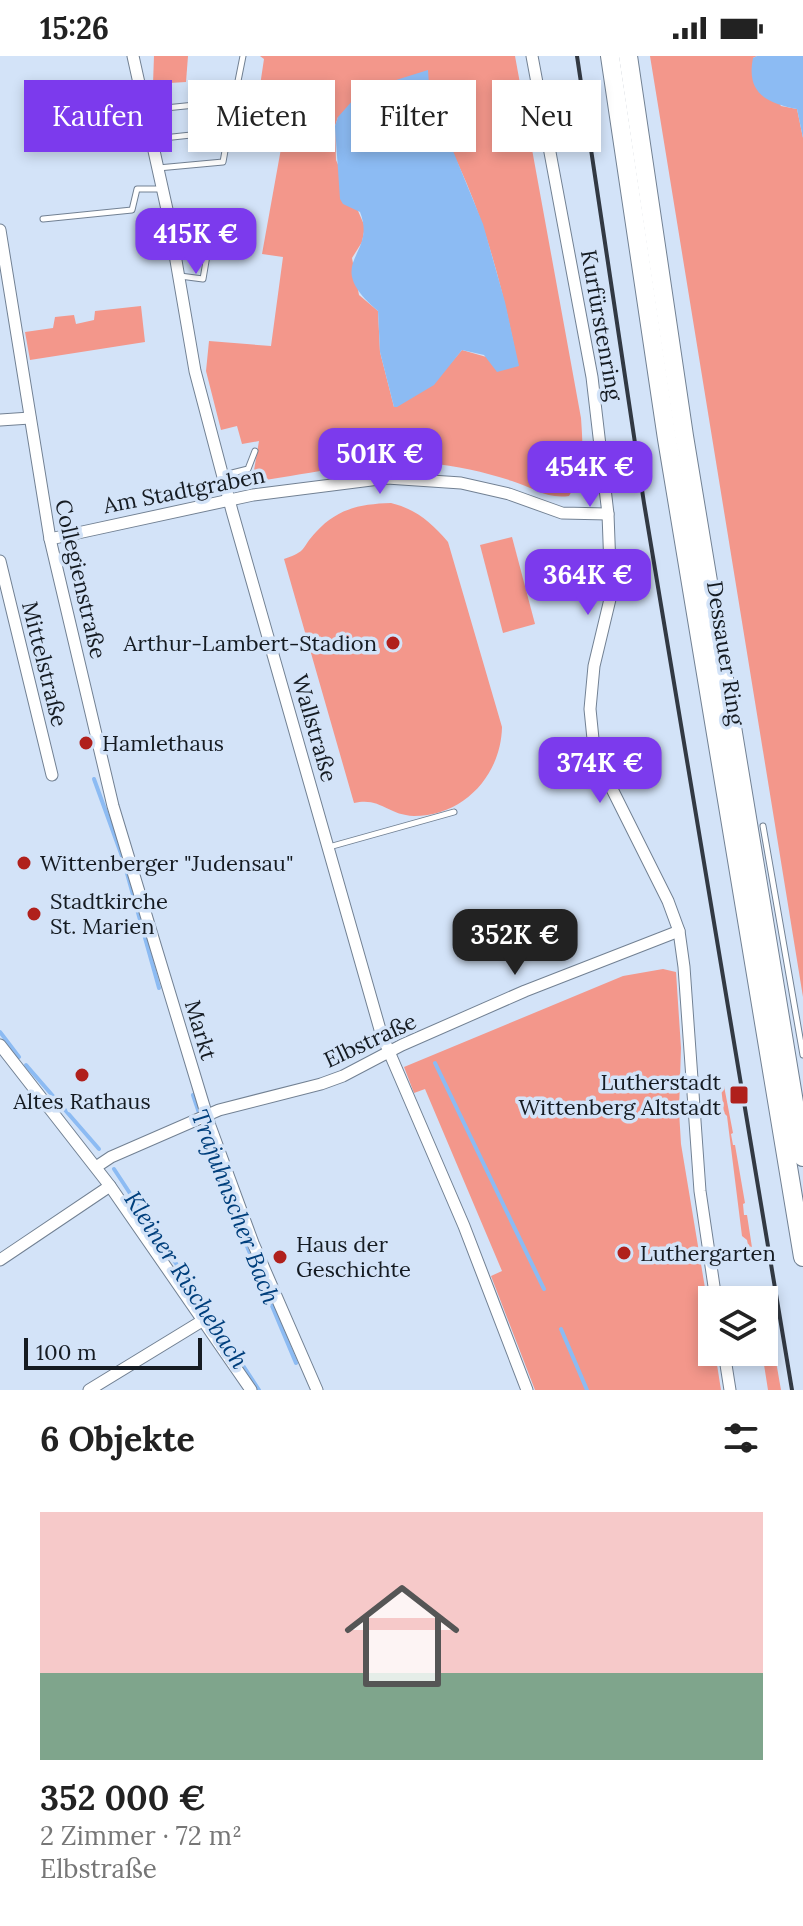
<!DOCTYPE html>
<html lang="de">
<head>
<meta charset="utf-8">
<style>
  :root { --surface:#fff; --page:#f2f2f2; --text:#222; --muted:#767676; --line:#e0e0e0; --accent:#7c3aed }
  body { margin:0; font-family:Lora,serif; background:var(--page); color:var(--text); height:100vh; display:flex; flex-direction:column; font-size:30px; white-space:nowrap }
  * { box-sizing:border-box; margin:0 }
  p { font-size:26px; color:var(--muted) }
  .icon { flex:none; width:44px; height:44px; fill:none; stroke:currentColor; stroke-width:2; stroke-linecap:round; stroke-linejoin:round }
  .map { position:relative; height:1334px; overflow:hidden }
  .side { display:flex; flex-direction:column; background:var(--surface); flex:1 }
  .side>* { flex:none }
  .hud { position:absolute; left:24px; top:24px; width:756px; height:72px; display:flex; gap:16px }
  .controls { position:absolute; left:698px; top:1230px; display:grid; gap:16px }
  .controls a { display:grid; place-items:center; width:80px; height:80px; border-radius:0px; background:var(--surface); box-shadow:0 4px 12px #0003; font-size:40px }
  .scale { position:absolute; left:24px; bottom:20px; width:178px; box-sizing:border-box; padding-left:8px; border:4px solid #151b22; border-top:0; font-size:22px; line-height:28px; white-space:nowrap; color:#151b22; -webkit-text-stroke:6px #d3e3f8; paint-order:stroke }
  .price { position:absolute; translate:-50% -68px; padding:0 18px; border-radius:16px; background:var(--accent); color:#fff; font-size:26px; line-height:52px; filter:drop-shadow(0 2px 4px #0008) }
  .price::after { content:''; position:absolute; left:50%; top:48px; width:24px; height:18px; margin-left:-12px; background:inherit; clip-path:polygon(0 0,100% 0,50% 100%) }
  .price.on { background:#222; color:#fff }
  ul { padding:0; list-style:none }
  li { display:grid; align-content:center; gap:16px; height:424px; padding:0 40px }
  li+li { border-top:2px solid var(--line) }
  li span { display:grid; place-items:center; height:248px; border-radius:0px; color:#555 }
  li>.icon { margin-inline-start:auto }
  span .icon { width:144px; height:144px; fill:#fffc; stroke-width:1 }
  li b { font-size:34px }
  h2 { display:flex; justify-content:space-between; align-items:center; height:96px; padding:0 40px; font-size:34px }
  .tag { padding:0 28px; border-radius:0px; background:var(--surface); box-shadow:0 4px 12px #0003; font-size:28px; line-height:72px }
  .tag.on { background:var(--accent); color:#fff }
  .status { display:flex; justify-content:space-between; align-items:center; height:56px; padding:0 40px; background:var(--surface); direction:ltr }
  .status svg { height:22px; fill:currentColor }
  .map>svg:first-child { display:block }
</style>
</head>
<body>
<div class="status"><b>15:26</b><svg viewBox="0 0 49 12"><path d="M0 12V9h3v3zM5 12V6h3v6zM10 12V3h3v9zM15 12V0h3v12zM26 1h20v11H26zM47 4h2v5h-2z"/></svg></div>
<div class="map">
<svg width="803" height="1334" viewBox="0 0 803 1334">
  <rect width="100%" height="100%" fill="#d3e3f8"/>
  <g fill="#f3978b" fill-rule="evenodd">
    <polygon points="154,0 188,0 186,26 153,28"/>
    <path d="M260,0H515L581,362C583,391 585,415 569,440C546,443 534,432 512,425C485,416 457,410 428,407C378,402 304,419 252,426L259,385L242,388L237,370L221,374L206,315L209,285L271,290L283,201L262,198L282,87L252,83L264,3ZM431,57C478,134 501,222 518,310L462,294L450,308L394,351L380,296L378,255L359,239L352,202L362,186L365,171L336,104L335,70L338,61Z"/>
    <polygon points="650,0 757,0 753,2 781,50 797,53 803,82 803,941"/>
    <polygon points="141,250 145,286 30,304 25,276 53,272 55,261 74,259 76,268 94,264 95,255"/>
    <path d="M391,447C416,453 432,467 448,486L502,671C501,719 464,760 414,760C387,759 381,741 354,747L284,503C308,495 300,493 316,476C338,452 361,448 391,447Z"/>
    <polygon points="512,481 535,568 503,577 480,489"/>
    <polygon points="663,913 676,916 681,992 679,1055 681,1088 712,1274 712,1296 715,1296 721,1334 535,1334 491,1220 502,1215 425,1033 414,1037 404,1011 623,920"/>
    <polygon points="724,1030 733,1077 731,1078 733,1089 735,1089 745,1147 743,1148 744,1159 747,1159 753,1198 750,1199 747,1184 742,1180 727,1060 724,1057 721,1031"/>
    <polygon points="767,1254 781,1334 768,1334 762,1296 764,1296 764,1255"/>
  </g>
  <g fill="#8cbbf3">
    <path d="M757,0H803V82L797,53C766,47 746,37 753,2Z"/>
    <path d="M428,14L431,57L451,90L483,168L505,246L519,310L497,316L484,299L462,294L434,329L397,351H394L380,296L378,255C320,205 378,202 360,156L343,148L340,143L335,70L338,61L361,35Z"/>
  </g>
  <g fill="none" stroke-linecap="round" stroke-linejoin="round">
    <g stroke="#8cbbf3" stroke-width="4">
      <polyline points="94,723 123,803 159,932"/>
      <polyline points="0,976 19,1001"/>
      <polyline points="435,1007 544,1233"/>
      <polyline points="26,1009 99,1093"/>
      <polyline points="193,1039 233,1157 296,1307"/>
      <polyline points="114,1113 259,1334"/>
      <polyline points="561,1273 587,1334"/>
    </g>
    <g stroke="#728193" stroke-width="7">
      <g id="lane">
        <polyline points="146,54 234,45 243,0"/>
        <polyline points="154,83 228,75"/>
        <polyline points="158,112 223,106 234,45"/>
        <polyline points="168,158 213,164 203,223 180,220"/>
        <polyline points="43,163 132,154 137,133 162,133"/>
        <polyline points="173,190 208,193"/>
        <polyline points="224,419 248,413 255,395"/>
        <polyline points="763,770 803,999"/>
        <polyline points="329,791 454,756"/>
      </g>
    </g>
    <g stroke="#728193" stroke-width="13">
      <g id="street">
        <polyline points="133,0 168,158 195,315 232,455 381,977 464,1170 527,1334"/>
        <polyline points="532,0 592,321 608,458 611,539 594,610 590,653 593,683 609,727 668,845 679,875 684,911 700,1135 716,1244"/>
        <polyline points="0,174 50,483 113,750 210,1070 253,1187 317,1334"/>
        <polyline points="0,364 30,362"/>
        <polyline points="50,483 253,439 387,422 461,427 509,438 562,457 608,458"/>
        <polyline points="0,505 52,719"/>
        <polyline points="0,989 110,1130 251,1334"/>
        <polyline points="96,1111 111,1101 219,1054 321,1028 343,1020 402,989 525,935 679,875"/>
        <polyline points="0,1204 110,1130"/>
        <polyline points="724,1296 730,1334"/>
        <polyline points="89,1334 202,1265"/>
      </g>
    </g>
    <g stroke="#728193" stroke-width="20">
      <g id="primary">
        <polyline points="610,0 667,383 803,1201"/>
        <polyline points="628,0 684,380 803,1101"/>
      </g>
    </g>
    <use href="#lane" stroke="#fff" stroke-width="5"/>
    <use href="#street" stroke="#fff" stroke-width="11"/>
    <use href="#primary" stroke="#fff" stroke-width="18"/>
    <polyline stroke="#323943" stroke-width="4" points="577,0 644,447 792,1334"/>
  </g>
  <g fill="#b0201c" stroke="#d3e3f8" stroke-width="3">
    <circle cx="393" cy="587" r="8"/>
    <circle cx="86" cy="687" r="8"/>
    <circle cx="24" cy="807" r="8"/>
    <circle cx="34" cy="858" r="8"/>
    <circle cx="82" cy="1019" r="8"/>
    <rect x="729" y="1029" width="20" height="20" rx="4"/>
    <circle cx="624" cy="1197" r="8"/>
    <circle cx="280" cy="1201" r="8"/>
  </g>
  <g text-anchor="middle" stroke-width="7" stroke-linejoin="round" paint-order="stroke">
    <g font-size="22" fill="#151b22" stroke="#d3e3f8">
      <text transform="translate(602 269) rotate(80)" y="8">Kurfürstenring</text>
      <text transform="translate(184 434) rotate(-11)" y="8">Am Stadtgraben</text>
      <text transform="translate(81 523) rotate(77)" y="8">Collegienstraße</text>
      <text transform="translate(726 597) rotate(81)" y="8">Dessauer Ring</text>
      <text transform="translate(45 608) rotate(76)" y="8">Mittelstraße</text>
      <text transform="translate(315 672) rotate(74)" y="8">Wallstraße</text>
      <text transform="translate(201 974) rotate(73)" y="8">Markt</text>
      <text transform="translate(370 984) rotate(-25)" y="8">Elbstraße</text>
    </g>
    <g font-size="22" fill="#151b22" stroke="#d3e3f8" text-anchor="start">
      <text x="377" y="595" text-anchor="end">Arthur-Lambert-Stadion</text>
      <text x="102" y="695">Hamlethaus</text>
      <text x="40" y="815">Wittenberger "Judensau"</text>
      <text x="50" y="853">Stadtkirche<tspan x="50" dy="25">St. Marien</tspan></text>
      <text x="721" y="1034" text-anchor="end">Lutherstadt<tspan x="721" dy="25">Wittenberg Altstadt</tspan></text>
      <text x="82" y="1053" text-anchor="middle">Altes Rathaus</text>
      <text x="296" y="1196">Haus der<tspan x="296" dy="25">Geschichte</tspan></text>
      <text x="640" y="1205">Luthergarten</text>
    </g>
    <g font-size="24" font-style="italic" fill="#003f7c" stroke="#d3e3f8">
      <text transform="translate(235 1151) rotate(69)" y="8">Trajuhnscher Bach</text>
      <text transform="translate(186 1224) rotate(57)" y="8">Kleiner Rischebach</text>
    </g>
  </g>
</svg>
<div class="controls">
<a><svg class="icon" aria-label="layers" viewBox="0 0 24 24"><path d="M12 4l9 5-9 5-9-5zM3 14l9 5 9-5"/></svg></a>
</div>
<div class="scale">100 m</div>
<b class="price" style="left:196px;top:220px">415K €</b>
<b class="price" style="left:380px;top:440px">501K €</b>
<b class="price" style="left:590px;top:453px">454K €</b>
<b class="price" style="left:588px;top:561px">364K €</b>
<b class="price" style="left:600px;top:749px">374K €</b>
<b class="price on" style="left:515px;top:921px">352K €</b>
<div class="hud">
<a class="tag on">Kaufen</a>
<a class="tag">Mieten</a>
<a class="tag">Filter</a>
<a class="tag">Neu</a>
</div>
</div>
<section class="side">
<h2>6 Objekte<svg class="icon" aria-label="filters" viewBox="0 0 24 24"><path d="M4 7h16M4 17h16"/><circle cx="9" cy="7" r="2"/><circle cx="15" cy="17" r="2"/></svg></h2>
<ul>
<li><span style="background:linear-gradient(#f6c9c9 65%,#7fa58c 0)"><svg class="icon" aria-label="home" viewBox="0 0 24 24"><path d="M3 11l9-7 9 7M6 9v11h12V9"/></svg></span><div><b>352 000 €</b><p>2 Zimmer · 72 m²</p><p>Elbstraße</p></div></li>
</ul>
</section>
</body>
</html>
